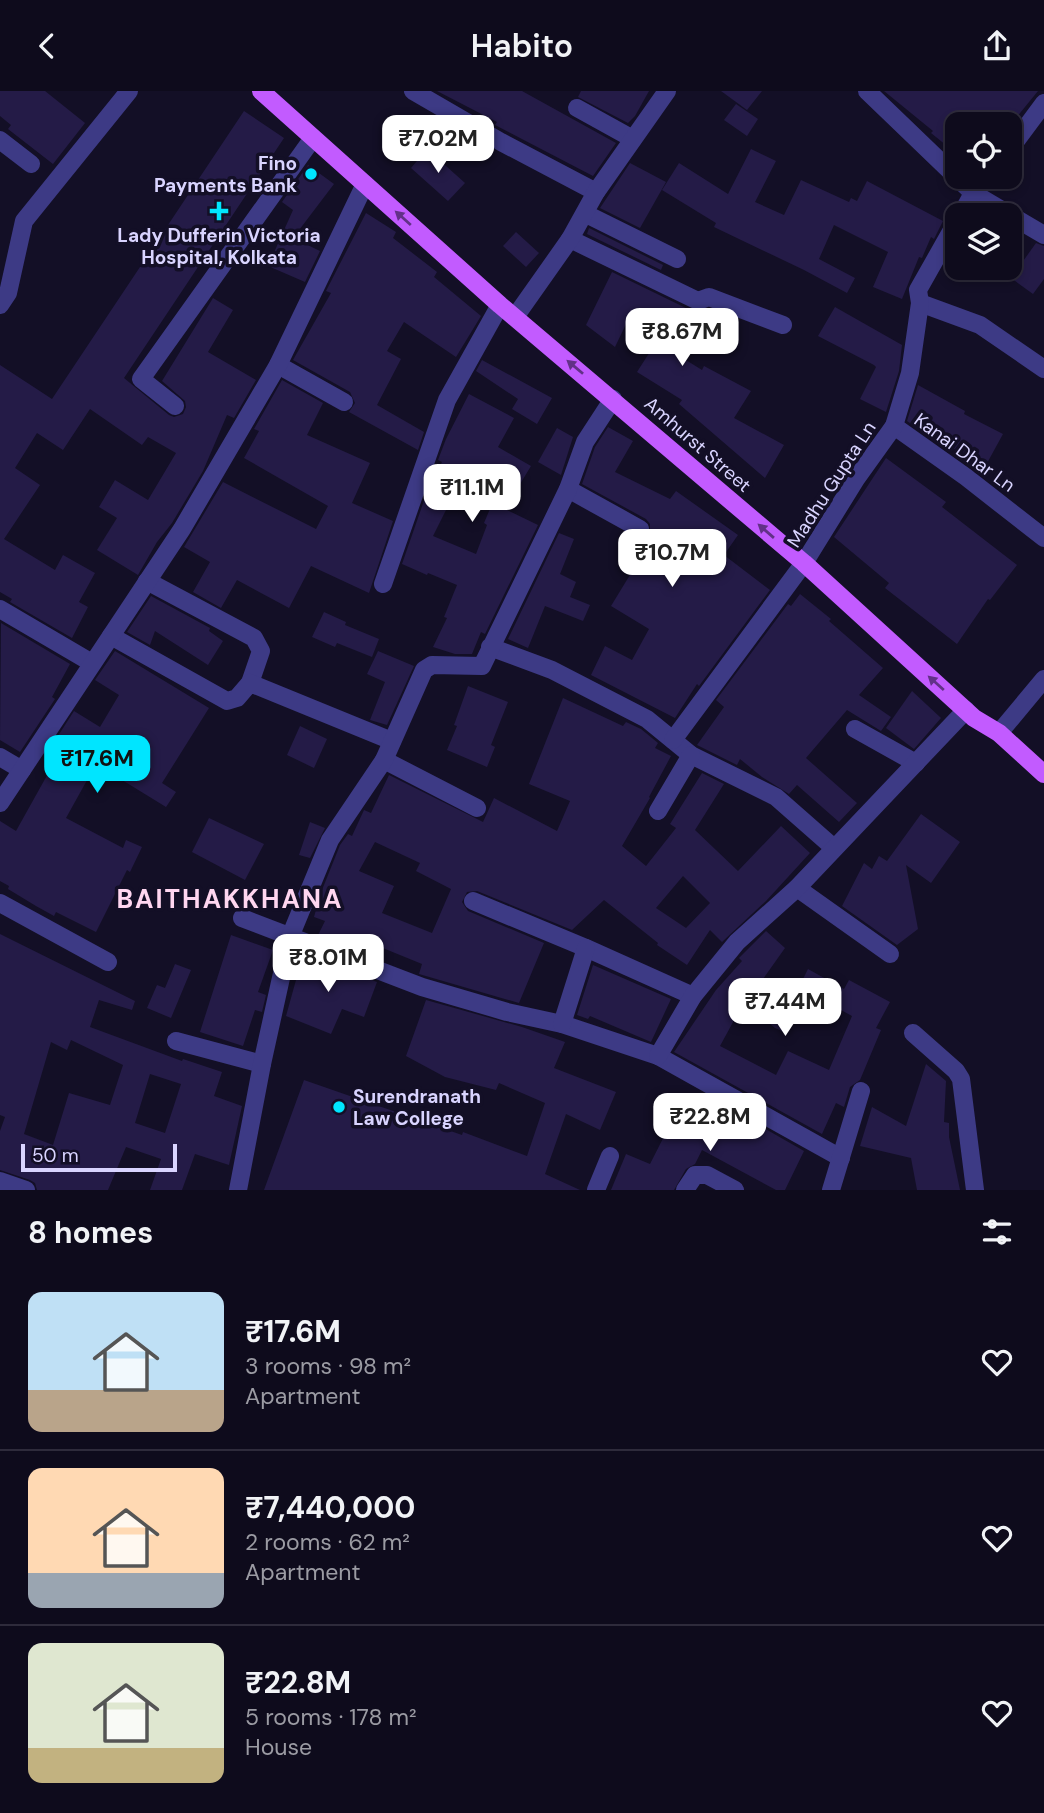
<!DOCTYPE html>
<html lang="en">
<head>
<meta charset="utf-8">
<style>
  :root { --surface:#0e0b1c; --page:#171425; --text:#f1f3f6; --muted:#9b9ba3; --line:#2e2b3b; --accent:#00e5ff }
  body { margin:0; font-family:"DM Sans",sans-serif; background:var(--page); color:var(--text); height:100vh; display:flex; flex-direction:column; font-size:26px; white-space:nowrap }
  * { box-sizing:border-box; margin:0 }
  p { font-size:23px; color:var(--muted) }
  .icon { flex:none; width:38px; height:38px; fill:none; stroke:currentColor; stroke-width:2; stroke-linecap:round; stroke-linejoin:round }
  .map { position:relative; height:1099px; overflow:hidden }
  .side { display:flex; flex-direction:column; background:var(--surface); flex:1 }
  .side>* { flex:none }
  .tools { position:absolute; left:945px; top:21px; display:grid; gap:14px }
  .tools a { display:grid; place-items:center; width:77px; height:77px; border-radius:14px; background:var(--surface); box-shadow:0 4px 10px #0003,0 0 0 2px var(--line); font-size:35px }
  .scale { position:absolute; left:21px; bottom:18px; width:156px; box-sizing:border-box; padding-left:7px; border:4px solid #d9d4ff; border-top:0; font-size:19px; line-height:24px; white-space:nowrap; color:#d9d4ff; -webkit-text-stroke:5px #130f26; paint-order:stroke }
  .price { position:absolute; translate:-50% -60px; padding:0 16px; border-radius:14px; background:#fff; color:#222; font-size:23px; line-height:46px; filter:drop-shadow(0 2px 4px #0008) }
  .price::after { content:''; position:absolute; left:50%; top:42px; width:21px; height:16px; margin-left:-10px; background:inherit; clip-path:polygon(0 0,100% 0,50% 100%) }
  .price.current { background:var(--accent); color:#111 }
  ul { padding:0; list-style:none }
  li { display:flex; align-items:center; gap:21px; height:175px; padding:0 28px }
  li+li { border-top:2px solid var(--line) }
  li span { display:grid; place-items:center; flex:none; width:196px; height:140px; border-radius:14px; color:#555 }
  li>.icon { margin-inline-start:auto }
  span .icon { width:84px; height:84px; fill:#fffc; stroke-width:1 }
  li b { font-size:30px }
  h2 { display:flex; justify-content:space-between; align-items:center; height:84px; padding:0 28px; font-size:30px }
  header { display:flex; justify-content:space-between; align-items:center; height:91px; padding:0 28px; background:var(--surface); font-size:32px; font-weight:600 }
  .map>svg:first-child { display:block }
</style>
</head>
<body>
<header><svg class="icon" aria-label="back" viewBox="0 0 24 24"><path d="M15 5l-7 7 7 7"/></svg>Habito<svg class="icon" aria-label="share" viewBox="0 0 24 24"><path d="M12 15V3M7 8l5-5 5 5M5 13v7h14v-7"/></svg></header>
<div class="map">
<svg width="1044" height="1099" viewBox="0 0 1044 1099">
  <rect width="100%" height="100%" fill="#130f26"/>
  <g fill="#241b47" fill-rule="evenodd">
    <polygon points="0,0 45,0 85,32 53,73 8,38 11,34 0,25"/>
    <polygon points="437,0 522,0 616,52 593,85 495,34 497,31"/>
    <polygon points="581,0 649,0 635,25 628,32 578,6"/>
    <polygon points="721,0 762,0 747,19"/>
    <polygon points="884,0 1038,0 1011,33 957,33 957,63 931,42 933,40"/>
    <polygon points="736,13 758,28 747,45 724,29"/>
    <polygon points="244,20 284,47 124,287 169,324 174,326 183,323 186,316 185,310 162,290 213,207 233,219 208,261 256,289 234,327 227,324 203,380 172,432 157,451 138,484 97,459 117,427 99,416 115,389 148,409 176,362 148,346 142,354 90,318 63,359 37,342 15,377 40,394 4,448 55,479 63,464 95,482 79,511 88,516 72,547 10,511 12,508 0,501 0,274 52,308"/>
    <polygon points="427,58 465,92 448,110 411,77"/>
    <polygon points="751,58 776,70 755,111 784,124 801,89 849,111 851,107 857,110 867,90 943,130 934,148 931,146 922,167 919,166 902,208 873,196 888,161 834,134 819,168 855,187 847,202 804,179 714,136 716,132 662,99 679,72 728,103"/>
    <polygon points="630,72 666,91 640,137 600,117"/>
    <polygon points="308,74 334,93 293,147 320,160 305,191 268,175 293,119 282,111"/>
    <polygon points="366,122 396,141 393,147 437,181 434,186 481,225 456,266 404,231 387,260 401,268 377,314 424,341 418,359 349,321 355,312 350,301 293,269 331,202 326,200"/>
    <polygon points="589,137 663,174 661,179 587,143"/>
    <polygon points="516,141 539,162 526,176 503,155"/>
    <polygon points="1036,152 1044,155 1044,188 1033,203 1011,187"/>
    <polygon points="612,181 692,220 673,261 702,279 704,275 751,300 734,327 784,354 765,387 679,313 682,309 637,281 660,245 628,229 615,256 586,234"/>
    <polygon points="835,216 902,254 899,280 886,321 860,308 876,276 874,274 818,245"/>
    <polygon points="482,269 552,307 537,333 512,318 518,308 476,280"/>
    <polygon points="282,289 323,312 307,344 370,372 352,412 393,430 369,502 311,475 289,517 237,489 221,517 193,501 210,471 184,456 223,391 316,438 328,415 244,367 259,340 254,338"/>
    <polygon points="918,294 965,320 964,323 1003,343 986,374 947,354 945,356 907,330"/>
    <path d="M469,303L514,327L498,356L531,375L505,418L538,434L485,543L481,541L472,563H455L433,556L447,527L444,526L457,494L428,482L427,484L402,473L427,401L442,371L438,369L446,348ZM465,381L498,399L484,432L487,434L476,463L433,445Z"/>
    <polygon points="608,336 633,350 615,381 670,408 676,400 738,444 724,464 770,499 699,595 697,593 675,627 591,584 605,555 632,569 649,538 611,515 650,451 646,448 650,443 650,433 646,428 582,393 595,356"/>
    <polygon points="557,337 573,346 561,384 538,371"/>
    <polygon points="886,367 946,411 942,416 1017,474 990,509 988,508 957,553 885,497 889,492 834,446"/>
    <polygon points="559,442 574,448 560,483 576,491 570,506 590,514 583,530 545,515 528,557 508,548"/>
    <polygon points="800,503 831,528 829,530 883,577 859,604 891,626 881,640 847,619 806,667 857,712 839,731 797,694 789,703 762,686 740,668 737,674 697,654 724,616 716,609 788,513 791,515"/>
    <polygon points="151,505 210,537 209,540 223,550 208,574 155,540 150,554 127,541"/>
    <polygon points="324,521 346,531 345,534 379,548 372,566 337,552 335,556 312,546"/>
    <polygon points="1,532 70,573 52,606 55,608 20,661 0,649"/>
    <polygon points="115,560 209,617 162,692 176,701 166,716 96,673 66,727 123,757 126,749 142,756 130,781 127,779 96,841 56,821 54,825 36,815 8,798 9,795 0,790 0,730 16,740 64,654 56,648 74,620 100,636 119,604 95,589"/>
    <polygon points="378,560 414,575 387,634 370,629 385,591 367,583"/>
    <polygon points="468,595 508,611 491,654 495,656 487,676 447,659 457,635 454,634"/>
    <polygon points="912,600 941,627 914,658 886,637"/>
    <path d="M563,607L623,635L626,631L641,638L658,652L655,657L671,665L649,706L650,707L622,755L646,775L676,737L670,733L702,682L724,693L695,739L738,780L781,735L810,762L766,810L722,851L710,839L687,874L657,854L658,852L604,809L572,839L477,800L467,801L462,811L468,820L544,852L519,912L419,883L422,873L373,853L369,864L318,844L325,830L314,826L320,804L340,754L348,743L352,745L364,719L371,722L389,684L483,731L494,707L557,740L570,710L529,693ZM375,751L420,772L416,780L451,798L432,842L382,822L394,795L359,780ZM683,785L710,812L686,837L656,817Z"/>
    <polygon points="300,635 327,648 314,677 287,664"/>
    <polygon points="921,723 960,751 931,792 906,774 918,838 897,854 842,815 864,772 872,778 879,765 887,770"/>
    <polygon points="209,727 264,753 245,789 192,761"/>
    <polygon points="310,731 325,737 310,767 299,764"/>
    <polygon points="766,840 785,857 763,888 795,915 784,941 775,937 744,911 720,955 776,984 788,960 829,979 852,925 799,896 808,878 844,898 849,889 890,911 876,937 881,939 860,989 850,996 844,1016 836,1012 822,1043 674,961 716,899 742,870 739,867"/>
    <path d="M0,843L135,910L132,919L99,909L90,936L182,970L183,968L222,981L214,1005L242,1015L229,1074L195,1063L182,1099H150L161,1068L126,1056L108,1099H37L35,1092L30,1089L0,1079V1040L5,1026L0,1024ZM71,949L123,974L110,1014L69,1002L53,1054L24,1043L51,951L67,959ZM150,983L181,993L165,1042L135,1032Z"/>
    <polygon points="231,844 273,859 258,901 266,904 262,921 255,919 243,955 200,941"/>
    <polygon points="308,864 377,891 364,926 342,918 331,943 286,925 301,871 304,872"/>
    <polygon points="175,873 191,879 171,927 147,917 157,894 165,897"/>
    <polygon points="593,874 671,908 651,951 590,925 588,928 577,924"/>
    <polygon points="426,909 522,936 565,951 554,977 616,1001 600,1039 566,1023 545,1083 580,1099 264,1099 304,989 462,1044 463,1041 527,1065 545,1012 499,992 496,999 445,986 406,965"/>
    <polygon points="926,973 946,990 944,1031 949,1032 949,1046 960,1099 917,1099 911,1067 860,1055 872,1016 906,1035"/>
    <polygon points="684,1006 757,1045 762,1036 804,1060 785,1099 776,1099 702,1059 695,1073 686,1078 674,1099 611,1099 626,1063 650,1073"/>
  </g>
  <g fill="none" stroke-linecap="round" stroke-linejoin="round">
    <g stroke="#3d3a85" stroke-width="18">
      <polyline points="413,0 501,51 596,101"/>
      <polyline points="867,0 973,102 1044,144"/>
      <polyline points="577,17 633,48"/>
      <polyline points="0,49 31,73"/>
      <polyline points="1010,58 1044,12"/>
      <polyline points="586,123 677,168"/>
      <polyline points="961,124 973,102 987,86"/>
      <polyline points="570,148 698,210 709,206 783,234"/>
      <polyline points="920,212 980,234 1044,278"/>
      <polyline points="0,214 8,202 24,130 129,0"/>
      <polyline points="515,226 570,148 596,101 667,0"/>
      <polyline points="278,274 344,311"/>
      <polyline points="175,315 141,288 313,47"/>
      <polyline points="894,335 966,386 1044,447"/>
      <polyline points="568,398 640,438"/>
      <polyline points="147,490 254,547 261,560 250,592"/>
      <polyline points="383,493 447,309 500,214"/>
      <polyline points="0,518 92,572"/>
      <polyline points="111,545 227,610 237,607 250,592 392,650"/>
      <polyline points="490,556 552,579 647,628 691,664 776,706 834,757"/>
      <polyline points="855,638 916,672"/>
      <polyline points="999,642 1044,588"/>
      <polyline points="673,649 804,472 856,388 894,335 910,282 920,212 918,199 957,130"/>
      <polyline points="0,666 22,679"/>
      <polyline points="384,669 477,717"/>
      <polyline points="0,712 182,438 278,274 365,93"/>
      <polyline points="658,720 691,664"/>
      <polyline points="797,797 890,863"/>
      <polyline points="473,810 586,857 693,905"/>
      <polyline points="0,812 108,871"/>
      <polyline points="242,827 422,896 507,921 562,933 658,965 841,1067"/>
      <polyline points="562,933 586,857"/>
      <polyline points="913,942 956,980 961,988 975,1099"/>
      <polyline points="176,950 262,973"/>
      <polyline points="658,965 693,905 737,851 797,797 966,619"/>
      <polyline points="0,1090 26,1099"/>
      <polyline points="238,1099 262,973 290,846 330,749 384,669 424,579 432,574 482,575 568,398 585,351 613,308"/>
      <polyline points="596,1099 610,1065"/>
      <polyline points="685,1099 695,1084 707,1084 735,1099"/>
      <polyline points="831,1099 861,1000"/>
    </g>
    <polyline stroke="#c25bff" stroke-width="18" points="261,0 500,214 804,472 974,627 999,642 1044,683"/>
  </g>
  <defs><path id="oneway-solid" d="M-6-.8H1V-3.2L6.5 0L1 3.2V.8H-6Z" transform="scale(1.75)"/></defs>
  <g fill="#623188">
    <use href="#oneway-solid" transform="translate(403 127) rotate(-138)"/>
    <use href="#oneway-solid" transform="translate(575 276) rotate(-140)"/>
    <use href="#oneway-solid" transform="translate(766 440) rotate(-139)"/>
    <use href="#oneway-solid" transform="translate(936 592) rotate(-138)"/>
  </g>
  <g fill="#00e5ff" stroke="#130f26" stroke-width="2.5">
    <circle cx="311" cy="83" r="7"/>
    <path d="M215.5 109.5h7v7h7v7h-7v7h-7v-7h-7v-7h7z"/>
    <circle cx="339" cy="1016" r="7"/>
  </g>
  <g text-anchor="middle" stroke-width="7" stroke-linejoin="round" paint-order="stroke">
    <g font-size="19" font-weight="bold" fill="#d9d4ff" stroke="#130f26" text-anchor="end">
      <text x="297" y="79">Fino<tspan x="297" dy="22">Payments Bank</tspan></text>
      <text x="219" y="151" text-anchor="middle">Lady Dufferin Victoria<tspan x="219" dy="22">Hospital, Kolkata</tspan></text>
      <text x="353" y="1012" text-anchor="start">Surendranath<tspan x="353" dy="22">Law College</tspan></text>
    </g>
    <g font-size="19" fill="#d9d4ff" stroke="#130f26">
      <text transform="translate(698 353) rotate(41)" y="7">Amhurst Street</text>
      <text transform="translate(965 361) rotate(36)" y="7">Kanai Dhar Ln</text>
      <text transform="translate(831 393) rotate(-57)" y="7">Madhu Gupta Ln</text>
    </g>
    <g font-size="26" font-weight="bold" letter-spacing="2" fill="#ffd6f0" stroke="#130f26">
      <text x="230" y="817">BAITHAKKHANA</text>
    </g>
  </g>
</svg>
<div class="tools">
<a><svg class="icon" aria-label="locate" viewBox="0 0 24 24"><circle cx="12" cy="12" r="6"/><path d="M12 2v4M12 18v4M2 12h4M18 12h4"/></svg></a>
<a><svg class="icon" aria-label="layers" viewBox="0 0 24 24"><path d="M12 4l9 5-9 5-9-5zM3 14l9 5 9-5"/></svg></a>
</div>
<div class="scale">50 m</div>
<b class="price" style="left:438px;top:84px">₹7.02M</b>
<b class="price" style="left:682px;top:277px">₹8.67M</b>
<b class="price" style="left:472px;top:433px">₹11.1M</b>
<b class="price" style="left:672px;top:498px">₹10.7M</b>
<b class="price current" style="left:97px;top:704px">₹17.6M</b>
<b class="price" style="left:328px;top:903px">₹8.01M</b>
<b class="price" style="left:785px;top:947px">₹7.44M</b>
<b class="price" style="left:710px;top:1062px">₹22.8M</b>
</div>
<section class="side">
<h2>8 homes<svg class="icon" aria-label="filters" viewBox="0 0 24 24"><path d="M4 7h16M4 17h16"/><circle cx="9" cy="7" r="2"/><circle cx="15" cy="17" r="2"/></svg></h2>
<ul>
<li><span style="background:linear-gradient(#bfe0f5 70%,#b9a48a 0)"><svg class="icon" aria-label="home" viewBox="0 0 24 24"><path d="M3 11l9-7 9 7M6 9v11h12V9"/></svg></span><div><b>₹17.6M</b><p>3 rooms · 98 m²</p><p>Apartment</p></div><svg class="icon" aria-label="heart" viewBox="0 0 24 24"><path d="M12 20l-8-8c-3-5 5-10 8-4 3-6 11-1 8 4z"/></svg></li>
<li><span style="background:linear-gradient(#ffd9b3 75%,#9aa5b1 0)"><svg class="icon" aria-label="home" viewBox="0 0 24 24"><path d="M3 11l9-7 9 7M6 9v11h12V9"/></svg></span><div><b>₹7,440,000</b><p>2 rooms · 62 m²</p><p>Apartment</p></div><svg class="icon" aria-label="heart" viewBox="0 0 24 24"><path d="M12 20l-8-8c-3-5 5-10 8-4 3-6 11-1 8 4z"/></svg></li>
<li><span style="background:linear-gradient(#dfe7d0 75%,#c2b280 0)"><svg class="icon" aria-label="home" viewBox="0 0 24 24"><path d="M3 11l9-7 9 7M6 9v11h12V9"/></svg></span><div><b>₹22.8M</b><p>5 rooms · 178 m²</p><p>House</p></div><svg class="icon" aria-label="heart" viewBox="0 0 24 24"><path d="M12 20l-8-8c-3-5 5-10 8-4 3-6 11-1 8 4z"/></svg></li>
</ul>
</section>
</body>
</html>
